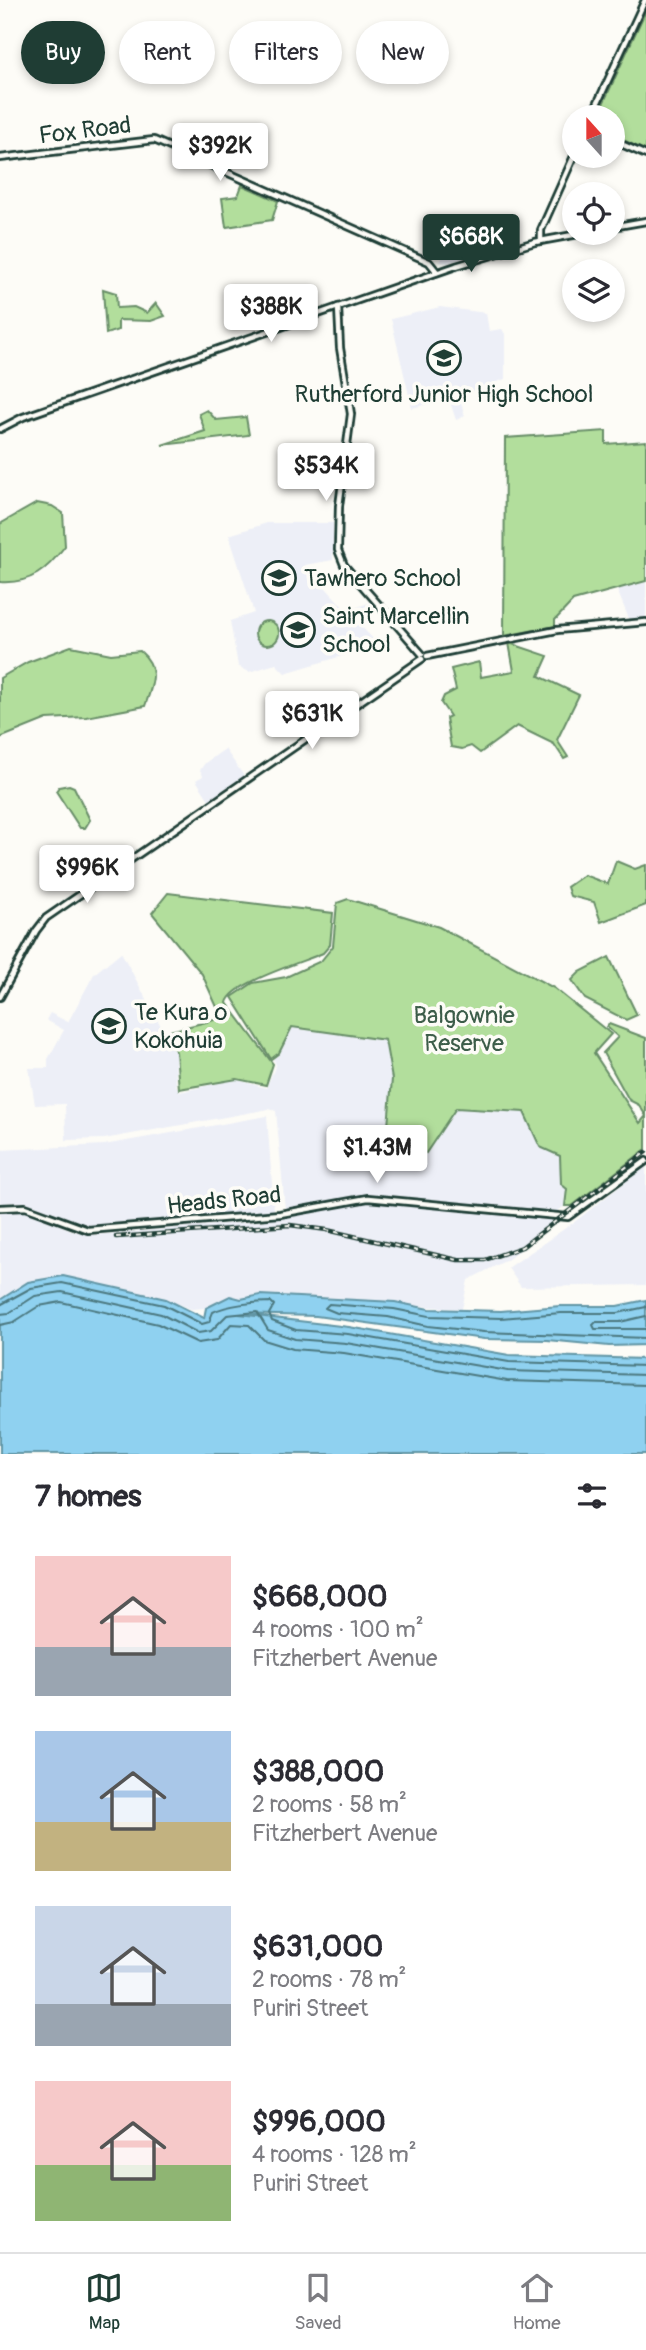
<!DOCTYPE html>
<html lang="en">
<head>
<meta charset="utf-8">
<style>
  :root { --surface:#fff; --page:#f2f2f3; --text:#2b2b33; --muted:#7c7c81; --line:#e1e1e2; --accent:#1f3d34 }
  body { margin:0; font-family:Pangolin,sans-serif; background:var(--page); color:var(--text); height:100vh; display:flex; flex-direction:column; font-size:26px; white-space:nowrap }
  * { box-sizing:border-box; margin:0 }
  p { font-size:23px; color:var(--muted) }
  .icon { flex:none; width:38px; height:38px; fill:none; stroke:currentColor; stroke-width:2; stroke-linecap:round; stroke-linejoin:round }
  .map { position:relative; height:1454px; overflow:hidden }
  .side { display:flex; flex-direction:column; background:var(--surface); flex:1 }
  .side>* { flex:none }
  .banner { position:absolute; left:21px; top:21px; width:606px; height:63px; display:flex; gap:14px }
  .needle { width:46px; rotate:339deg }
  .buttons { position:absolute; left:562px; top:105px; display:grid; gap:14px }
  .buttons a { display:grid; place-items:center; width:63px; height:63px; border-radius:50%; background:var(--surface); box-shadow:0 4px 10px #0003; font-size:35px }
  .price { position:absolute; translate:-50% -60px; padding:0 16px; border-radius:7px; background:#fff; color:#222; font-size:23px; line-height:46px; filter:drop-shadow(0 2px 4px #0008) }
  .price::after { content:''; position:absolute; left:50%; top:42px; width:21px; height:16px; margin-left:-10px; background:inherit; clip-path:polygon(0 0,100% 0,50% 100%) }
  .price.active { background:var(--accent); color:#fff }
  ul { padding:0; list-style:none }
  li { display:flex; align-items:center; gap:21px; height:175px; padding:0 35px }
  li span { display:grid; place-items:center; flex:none; width:196px; height:140px; border-radius:0px; color:#555 }
  li>.icon { margin-inline-start:auto }
  span .icon { width:84px; height:84px; fill:#fffc; stroke-width:1 }
  li b { font-size:30px }
  h2 { display:flex; justify-content:space-between; align-items:center; height:84px; padding:0 35px; font-size:30px }
  .pill { padding:0 24px; border-radius:32px; background:var(--surface); box-shadow:0 4px 10px #0003; font-size:24px; line-height:63px }
  .pill.active { background:var(--accent); color:#fff }
  .tabs { display:flex; justify-content:space-around; align-items:center; height:98px; border-top:2px solid var(--line); background:var(--surface); font-size:19px; color:var(--muted) }
  .tabs a { display:grid; justify-items:center; gap:4px }
  .tabs .active { color:var(--accent) }
  .map>svg:first-child { display:block }
</style>
</head>
<body>
<div class="map">
<svg width="646" height="1454" viewBox="0 0 646 1454">
  <rect width="100%" height="100%" fill="#fdfcf7"/>
  <filter id="ink" filterUnits="userSpaceOnUse"><feTurbulence type="fractalNoise" baseFrequency=".0143" numOctaves="2"/><feDisplacementMap in="SourceGraphic" scale="14" xChannelSelector="R" yChannelSelector="G"/><feConvolveMatrix kernelMatrix="1 2 1 2 8 2 1 2 1" color-interpolation-filters="sRGB"/></filter>
  <g filter="url(#ink)">
    <g fill="#edeff7">
      <polygon points="459,230 488,230 491,250 447,263 440,262 453,233"/>
      <polygon points="440,307 486,313 489,331 502,329 505,334 505,379 459,396 465,416 456,420 449,399 412,408 391,319"/>
      <polygon points="267,523 333,523 333,560 305,565 347,611 371,602 379,610 354,619 379,645 285,673 276,664 249,672 238,666 230,621 254,613 229,535"/>
      <polygon points="646,581 646,617 629,619 617,590"/>
      <polygon points="225,749 244,776 209,800 196,780 203,776 200,770 205,763"/>
      <polygon points="121,952 175,1052 176,1085 180,1092 235,1079 266,1088 276,1065 273,1058 279,1053 292,1027 385,1040 392,1079 387,1138 455,1108 524,1112 540,1147 560,1156 561,1184 567,1189 565,1206 553,1214 378,1195 285,1210 276,1111 269,1109 104,1139 66,1140 65,1104 35,1105 29,1068 48,1068 48,1059 64,1030 46,1020 50,1013 68,1022 94,974"/>
      <polygon points="267,1116 274,1211 90,1227 25,1202 0,1203 0,1150 104,1145"/>
      <polygon points="646,1166 646,1285 521,1287 508,1268 577,1220"/>
      <polygon points="368,1200 559,1221 507,1260 468,1280 462,1309 260,1295 241,1299 230,1297 206,1308 191,1309 166,1299 63,1276 0,1300 0,1211 22,1210 74,1231 94,1235 261,1221"/>
    </g>
    <g fill="#b2de9c" stroke="#688e68" stroke-width="2">
      <polygon points="646,10 646,151 613,135 612,117 597,117"/>
      <polygon points="242,185 278,201 272,220 226,227 222,198 238,196"/>
      <polygon points="103,289 116,293 117,308 134,307 147,313 156,303 165,316 151,321 118,320 118,330 106,334"/>
      <polygon points="207,410 216,420 246,417 249,435 162,445 205,431 199,414"/>
      <polygon points="606,431 606,444 646,441 646,581 573,601 555,620 555,626 504,636 505,438"/>
      <path d="M37,503L52,506L63,513L65,546C47,570 31,584 0,582V524Z"/>
      <circle cx="267" cy="633" r="12"/>
      <polygon points="509,643 548,656 539,676 579,695 557,740 568,757 564,759 554,744 517,726 480,753 471,746 462,749 451,747 446,718 450,716 441,703 444,696 456,690 451,669 479,662 481,677 514,671"/>
      <path d="M71,646L111,654L140,651C160,668 153,684 145,706L86,717L47,719L0,738V678L28,662Z"/>
      <polygon points="69,785 74,787 90,820 85,828 80,828 56,791 59,787"/>
      <polygon points="616,861 635,869 646,865 646,905 601,922 594,902 570,896 567,887 584,875 608,884"/>
      <path d="M168,893L333,913L330,945L323,953C303,962 231,983 227,1003L273,1064L266,1085L237,1079L179,1089L176,1052L166,1032L222,1018L202,974L152,913Z"/>
      <polygon points="348,899 439,927 554,988 611,1034 594,1053 640,1123 646,1116 639,1105 629,1100 603,1053 618,1037 607,1027 609,1024 646,1038 646,1149 572,1206 565,1206 567,1189 561,1184 560,1156 540,1147 524,1112 456,1108 426,1153 387,1138 392,1079 385,1040 292,1027 279,1053 271,1059 232,997 253,983 286,977 321,961 333,946 337,903"/>
      <polygon points="609,957 637,1015 626,1020 585,999 572,980 580,972"/>
    </g>
    <polygon fill="#8fd1f0" stroke="#6296a5" stroke-width="2" points="63,1276 166,1299 204,1318 206,1308 230,1296 241,1299 260,1295 395,1302 429,1309 501,1311 560,1306 617,1306 646,1300 646,1345 609,1346 547,1340 484,1339 316,1316 239,1314 349,1327 509,1355 646,1359 646,1454 0,1454 0,1300 28,1282"/>
    <g fill="none" stroke-linecap="round" stroke-linejoin="round">
      <g stroke="#4c787f" stroke-width="2">
        <path d="M0,1305L31,1288L62,1283L164,1305L202,1324L209,1322L213,1312C227,1305 254,1302 271,1302L274,1305L269,1314L272,1321L296,1330L348,1334L509,1362L646,1366"/>
        <polyline points="646,1307 618,1313 561,1313 501,1318 429,1316 394,1309 329,1304 325,1308 337,1313 388,1317 428,1326 484,1332 646,1338"/>
        <polyline points="0,1314 9,1313 35,1296 62,1292 161,1314 198,1333 211,1331 227,1315 257,1312 268,1330 295,1339 346,1343 508,1371 646,1375"/>
        <polyline points="646,1316 620,1322 596,1322 593,1325 595,1329 646,1329"/>
        <polyline points="0,1325 14,1322 39,1306 61,1302 158,1324 198,1343 217,1340 231,1324 249,1325 264,1340 293,1349 344,1353 507,1381 646,1385"/>
      </g>
      <g stroke="#1f3d34" stroke-width="10">
        <g id="secondary">
          <polyline points="591,117 645,0"/>
          <polyline points="612,140 646,155"/>
          <polyline points="0,158 154,140 429,262 437,272"/>
          <polyline points="612,227 646,221"/>
          <polyline points="541,241 541,230 574,156"/>
          <polyline points="338,307 340,348 351,414 339,506 338,550 344,565 422,654"/>
          <polyline points="0,429 23,417 456,266 535,242 584,233"/>
          <polyline points="427,656 557,630 646,622"/>
          <polyline points="0,997 36,931 46,918 422,659"/>
          <polyline points="0,1208 25,1207 88,1230 280,1214 368,1198 568,1217 646,1161"/>
        </g>
      </g>
      <use href="#secondary" stroke="#fdfcf7" stroke-width="4.5"/>
      <g stroke="#1f3d34" stroke-width="4.5">
        <polyline id="rail" points="116,1237 290,1225 327,1230 458,1260 485,1260 522,1247 646,1152"/>
      </g>
      <use href="#rail" stroke="#fdfcf7" stroke-width="2" stroke-dasharray="5" stroke-linecap="butt"/>
    </g>
  </g>
  <defs>
    <g id="school-ring" transform="scale(1.75)"><circle r="9.5" fill="#fdfcf7" stroke="#1f3d34" stroke-width="1.5"/><path d="M0-5L7-2L0 1L-7-2ZM-4 1L0 2.5L4 1V4Q0 6-4 4Z" fill="#1f3d34"/></g>
  </defs>
  <g fill-rule="evenodd">
    <use href="#school-ring" x="444" y="358"/>
    <use href="#school-ring" x="279" y="578"/>
    <use href="#school-ring" x="298" y="630"/>
    <use href="#school-ring" x="109" y="1026"/>
  </g>
  <g text-anchor="middle" stroke-width="7" stroke-linejoin="round" paint-order="stroke">
    <g font-size="24" fill="#1f3d34" stroke="#fdfcf7">
      <text transform="translate(85 130) rotate(-7)" y="8">Fox Road</text>
      <text transform="translate(224 1200) rotate(-6)" y="8">Heads Road</text>
    </g>
    <g font-size="24" fill="#1f3d34" stroke="#fdfcf7" text-anchor="start">
      <text x="444" y="402" text-anchor="middle">Rutherford Junior High School</text>
      <text x="304" y="586">Tawhero School</text>
      <text x="322" y="624">Saint Marcellin<tspan x="322" dy="28">School</tspan></text>
      <text x="134" y="1020">Te Kura o<tspan x="134" dy="28">Kokohuia</tspan></text>
    </g>
    <g font-size="24" fill="#3c5d49" stroke="#fdfcf7">
      <text x="464" y="1023">Balgownie<tspan x="464" dy="28">Reserve</tspan></text>
    </g>
  </g>
</svg>
<div class="buttons">
<a><svg class="needle" viewBox="-14 -14 28 28"><path d="M0-13l5 13h-10z" fill="#e53935"/><path d="M0 13l5-13h-10z" fill="#7c7c81"/></svg></a>
<a><svg class="icon" aria-label="locate" viewBox="0 0 24 24"><circle cx="12" cy="12" r="6"/><path d="M12 2v4M12 18v4M2 12h4M18 12h4"/></svg></a>
<a><svg class="icon" aria-label="layers" viewBox="0 0 24 24"><path d="M12 4l9 5-9 5-9-5zM3 14l9 5 9-5"/></svg></a>
</div>
<b class="price" style="left:220px;top:183px">$392K</b>
<b class="price active" style="left:471px;top:274px">$668K</b>
<b class="price" style="left:271px;top:344px">$388K</b>
<b class="price" style="left:326px;top:503px">$534K</b>
<b class="price" style="left:312px;top:751px">$631K</b>
<b class="price" style="left:87px;top:905px">$996K</b>
<b class="price" style="left:377px;top:1185px">$1.43M</b>
<div class="banner">
<a class="pill active">Buy</a>
<a class="pill">Rent</a>
<a class="pill">Filters</a>
<a class="pill">New</a>
</div>
</div>
<section class="side">
<h2>7 homes<svg class="icon" aria-label="filters" viewBox="0 0 24 24"><path d="M4 7h16M4 17h16"/><circle cx="9" cy="7" r="2"/><circle cx="15" cy="17" r="2"/></svg></h2>
<ul>
<li><span style="background:linear-gradient(#f6c9c9 65%,#9aa5b1 0)"><svg class="icon" aria-label="home" viewBox="0 0 24 24"><path d="M3 11l9-7 9 7M6 9v11h12V9"/></svg></span><div><b>$668,000</b><p>4 rooms · 100 m²</p><p>Fitzherbert Avenue</p></div></li>
<li><span style="background:linear-gradient(#a9c7e8 65%,#c2b280 0)"><svg class="icon" aria-label="home" viewBox="0 0 24 24"><path d="M3 11l9-7 9 7M6 9v11h12V9"/></svg></span><div><b>$388,000</b><p>2 rooms · 58 m²</p><p>Fitzherbert Avenue</p></div></li>
<li><span style="background:linear-gradient(#c9d6e8 70%,#9aa5b1 0)"><svg class="icon" aria-label="home" viewBox="0 0 24 24"><path d="M3 11l9-7 9 7M6 9v11h12V9"/></svg></span><div><b>$631,000</b><p>2 rooms · 78 m²</p><p>Puriri Street</p></div></li>
<li><span style="background:linear-gradient(#f6c9c9 60%,#8fb573 0)"><svg class="icon" aria-label="home" viewBox="0 0 24 24"><path d="M3 11l9-7 9 7M6 9v11h12V9"/></svg></span><div><b>$996,000</b><p>4 rooms · 128 m²</p><p>Puriri Street</p></div></li>
</ul>
</section>
<nav class="tabs">
<a class="active"><svg class="icon" aria-label="map" viewBox="0 0 24 24"><path d="M3 6l6-2 6 2 6-2v14l-6 2-6-2-6 2zM9 4v14M15 6v14"/></svg>Map</a>
<a><svg class="icon" aria-label="saved" viewBox="0 0 24 24"><path d="M7 4h10v16l-5-4-5 4z"/></svg>Saved</a>
<a><svg class="icon" aria-label="home" viewBox="0 0 24 24"><path d="M3 11l9-7 9 7M6 9v11h12V9"/></svg>Home</a>
</nav>
</body>
</html>
